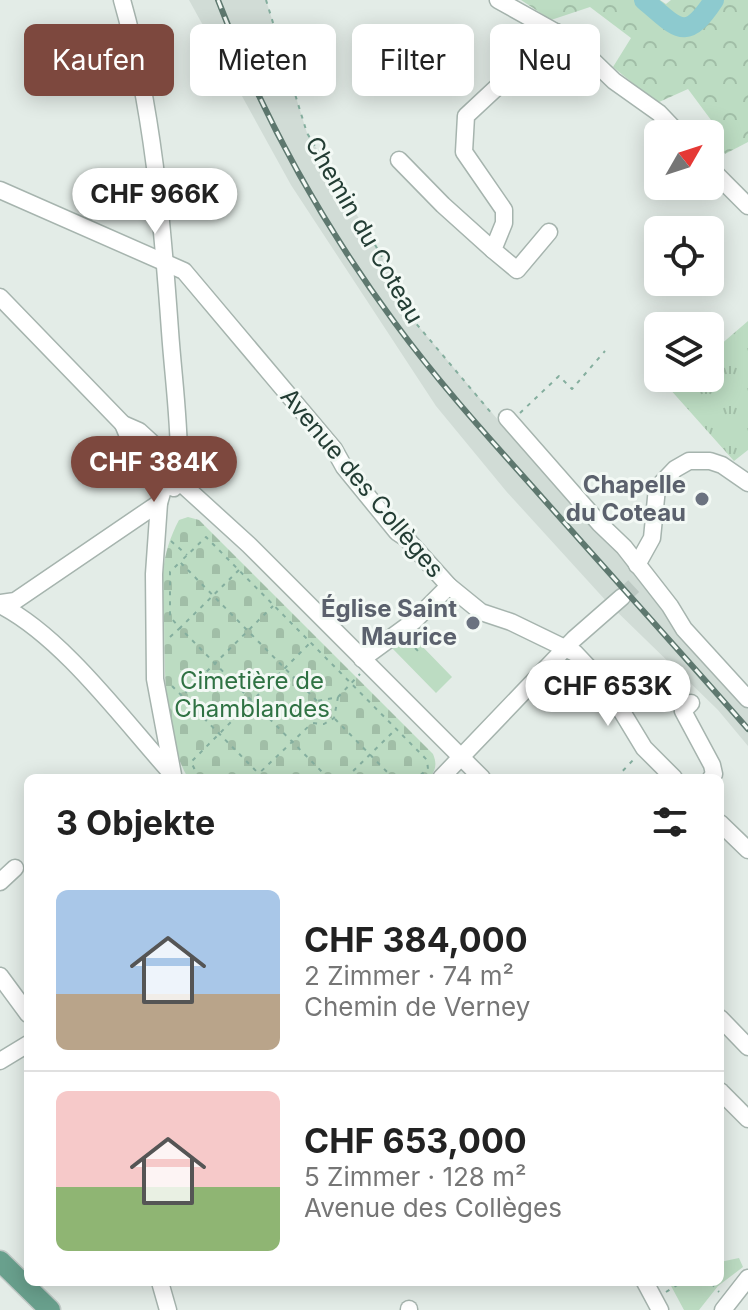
<!DOCTYPE html>
<html lang="de">
<head>
<meta charset="utf-8">
<style>
  :root { --surface:#fff; --page:#f2f2f2; --text:#222; --muted:#767676; --line:#e0e0e0; --accent:#7d483e }
  body { margin:0; font-family:Inter,sans-serif; background:var(--page); color:var(--text); height:100vh; display:flex; flex-direction:column; font-size:30px; white-space:nowrap }
  * { box-sizing:border-box; margin:0 }
  p { font-size:26px; color:var(--muted) }
  .icon { flex:none; width:44px; height:44px; fill:none; stroke:currentColor; stroke-width:2; stroke-linecap:round; stroke-linejoin:round }
  .map { position:relative; flex:1; overflow:hidden }
  .panel { position:absolute; left:24px; top:774px; width:700px; height:512px; display:flex; flex-direction:column; background:var(--surface); border-radius:12px; box-shadow:0 4px 20px #0003 }
  .panel>* { flex:none }
  .hud { position:absolute; left:24px; top:24px; width:700px; height:72px; display:flex; gap:16px }
  .needle { width:52px; rotate:51deg }
  .buttons { position:absolute; left:644px; top:120px; display:grid; gap:16px }
  .buttons a { display:grid; place-items:center; width:80px; height:80px; border-radius:12px; background:var(--surface); box-shadow:0 4px 20px #0003; font-size:40px }
  .price { position:absolute; translate:-50% -68px; padding:0 18px; border-radius:28px; background:#fff; color:#222; font-size:26px; line-height:52px; filter:drop-shadow(0 2px 4px #0008) }
  .price::after { content:''; position:absolute; left:50%; top:48px; width:24px; height:18px; margin-left:-12px; background:inherit; clip-path:polygon(0 0,100% 0,50% 100%) }
  .price.active { background:var(--accent); color:#fff }
  ul { padding:0; list-style:none }
  li { display:flex; align-items:center; gap:24px; height:200px; padding:0 32px }
  li+li { border-top:2px solid var(--line) }
  li span { display:grid; place-items:center; flex:none; width:224px; height:160px; border-radius:12px; color:#555 }
  li>.icon { margin-inline-start:auto }
  span .icon { width:96px; height:96px; fill:#fffc; stroke-width:1 }
  li b { font-size:34px }
  h2 { display:flex; justify-content:space-between; align-items:center; height:96px; padding:0 32px; font-size:34px }
  .chip { padding:0 28px; border-radius:12px; background:var(--surface); box-shadow:0 4px 20px #0003; font-size:28px; line-height:72px }
  .chip.active { background:var(--accent); color:#fff }
  .map>svg:first-child { display:block }
</style>
</head>
<body>
<div class="map">
<svg width="748" height="1310" viewBox="0 0 748 1310">
  <defs>
    <pattern id="grass-tufts" width="24" height="20" patternUnits="userSpaceOnUse" patternTransform="scale(2)"><rect width="24" height="20" fill="#bcdcc2"/><path d="M3 7l-1-3M5 7V3M7 7l1-3M15 17l-1-3M17 17v-4M19 17l1-3" fill="none" stroke="#a1bea7"/></pattern>
    <pattern id="forest-crowns" width="20" height="18" patternUnits="userSpaceOnUse" patternTransform="scale(2)"><rect width="20" height="18" fill="#bcdcc2"/><path d="M2 6a3 3 0 1 1 6 0M12 15a3 3 0 1 1 6 0" fill="none" stroke="#a1bea7"/></pattern>
    <pattern id="cemetery-stones" width="16" height="16" patternUnits="userSpaceOnUse" patternTransform="scale(2)"><rect width="16" height="16" fill="#bcdcc2"/><path d="M2 7V4a2 2 0 0 1 4 0v3zM10 15v-3a2 2 0 0 1 4 0v3z" fill="#a1bea7"/></pattern>
  </defs>
  <rect width="100%" height="100%" fill="#e3ece7"/>
  <polygon fill="#d1dcd6" points="189,0 266,0 307,133 380,253 414,321 504,427 510,423 748,699 748,746 718,710 608,603 506,491 436,406 291,185"/>
  <polygon fill="url(#grass-tufts)" points="748,321 748,450 734,461 660,378 710,378 710,351 712,352"/>
  <polygon fill="url(#forest-crowns)" points="521,0 660,0 666,4 671,0 748,0 748,142 725,154 711,120 688,89 657,103 613,67 631,38 590,7 551,20"/>
  <path fill="url(#cemetery-stones)" d="M188,517L199,520L433,754C437,764 436,769 430,778H188C163,736 165,669 164,621C163,605 161,588 163,572C165,553 170,537 179,520Z"/>
  <g fill="#bcdcc2">
    <polygon points="401,638 411,648 418,642 452,677 436,693 392,648"/>
    <polygon points="739,1258 743,1267 718,1286 699,1310 684,1310 670,1284 720,1282 720,1262"/>
  </g>
  <g fill="none" stroke-linecap="round" stroke-linejoin="round">
    <path stroke="#8dcacf" stroke-width="20" d="M644,0C678,28 685,44 714,0"/>
    <polyline stroke="#bdc9c3" stroke-width="16" stroke-dasharray="16 8" stroke-linecap="butt" points="622,597 637,583"/>
    <g stroke="#a6b4ae" stroke-width="19">
      <g id="minor">
        <path d="M122,0C153,109 162,219 170,331C173,374 179,417 179,459"/>
        <polyline points="498,0 559,34 586,54 614,81 659,113 679,134"/>
        <polyline points="137,51 155,41"/>
        <polyline points="399,160 443,205 493,250"/>
        <polyline points="710,168 748,206"/>
        <polyline points="0,190 184,271 334,449 344,467 397,532 406,538 449,586 481,612 511,622 575,653 607,687 644,748 674,778"/>
        <polyline points="549,232 517,270 493,250 504,223 504,210 464,152 466,116 556,32"/>
        <polyline points="0,297 123,424 139,431 163,453"/>
        <polyline points="507,418 600,524 624,547 670,606 684,629 748,699"/>
        <polyline points="123,424 128,436 151,464 158,482 174,488"/>
        <polyline points="182,484 249,545 482,778"/>
        <polyline points="164,486 159,503 154,574 155,679 173,775"/>
        <polyline points="637,565 652,538 657,488 675,469 689,461 710,461 722,465 748,483"/>
        <polyline points="0,603 15,601 159,503"/>
        <path d="M0,605C63,637 124,721 172,774"/>
        <polyline points="362,659 414,621 449,586"/>
        <polyline points="691,703 683,711 712,765 714,774 711,778"/>
        <polyline points="441,778 574,639 622,597"/>
        <polyline points="720,823 748,850"/>
        <polyline points="0,882 15,868"/>
        <polyline points="0,976 28,1014"/>
        <polyline points="720,1018 748,1047"/>
        <polyline points="0,1061 28,1044"/>
        <polyline points="720,1091 748,1119"/>
        <polyline points="160,1282 168,1310"/>
        <polyline points="645,1282 660,1310"/>
        <polyline points="409,1309 409,1310"/>
        <polyline points="723,1310 748,1278"/>
      </g>
    </g>
    <g stroke="#c1c9c6" stroke-width="23">
      <polyline id="major" points="0,1261 50,1310"/>
    </g>
    <g stroke="#84ae9e" stroke-width="2" stroke-dasharray="4 6" stroke-linecap="butt">
      <polyline points="266,0 307,133 380,253 414,321 493,415"/>
      <polyline points="520,413 559,376 572,389 605,351"/>
      <polyline points="171,541 187,555"/>
      <polyline points="239,570 180,628 328,778"/>
      <polyline points="170,637 180,628 170,617 170,572 179,563"/>
      <polyline points="408,641 422,655"/>
      <polyline points="172,686 182,696 174,704"/>
      <polyline points="338,697 334,718 324,724 312,723 311,711 317,701 338,697 360,674"/>
      <polyline points="317,701 180,562 206,537 427,760 428,769 417,778"/>
      <polyline points="335,719 393,778"/>
      <polyline points="199,778 191,762 310,643"/>
      <polyline points="254,778 311,724"/>
      <polyline points="263,778 182,696 273,606"/>
      <polyline points="346,778 396,729"/>
      <polyline points="616,778 635,758"/>
      <polyline points="703,1282 705,1285 712,1284 719,1292"/>
      <polyline points="666,1292 682,1282"/>
    </g>
    <use href="#minor" stroke="#fff" stroke-width="16"/>
    <use href="#major" stroke="#69a08d" stroke-width="20"/>
    <g stroke="#5e786f" stroke-width="6">
      <path id="rail" d="M218,0C262,115 322,224 395,323C439,383 489,438 539,494C608,572 679,650 748,729"/>
    </g>
    <use href="#rail" stroke="#f3f9f5" stroke-width="3" stroke-dasharray="9" stroke-linecap="butt"/>
  </g>
  <g fill="#6b7280" stroke="#f3f9f5" stroke-width="3">
    <circle cx="702" cy="499" r="8"/>
    <circle cx="473" cy="623" r="8"/>
  </g>
  <g text-anchor="middle" stroke-width="6" stroke-linejoin="round" paint-order="stroke">
    <g font-size="24" fill="#233d34" stroke="#f3f9f5">
      <text transform="translate(364 230) rotate(60)" y="8">Chemin du Coteau</text>
      <text transform="translate(362 483) rotate(50)" y="8">Avenue des Collèges</text>
    </g>
    <g font-size="24" font-weight="bold" fill="#5b616d" stroke="#f3f9f5" text-anchor="end">
      <text x="686" y="493">Chapelle<tspan x="686" dy="28">du Coteau</tspan></text>
      <text x="457" y="617">Église Saint<tspan x="457" dy="28">Maurice</tspan></text>
    </g>
    <g font-size="24" fill="#2f7243" stroke="#f3f9f5">
      <text x="252" y="689">Cimetière de<tspan x="252" dy="28">Chamblandes</tspan></text>
    </g>
  </g>
</svg>
<div class="buttons">
<a><svg class="needle" viewBox="-14 -14 28 28"><path d="M0-13l5 13h-10z" fill="#e53935"/><path d="M0 13l5-13h-10z" fill="#767676"/></svg></a>
<a><svg class="icon" aria-label="locate" viewBox="0 0 24 24"><circle cx="12" cy="12" r="6"/><path d="M12 2v4M12 18v4M2 12h4M18 12h4"/></svg></a>
<a><svg class="icon" aria-label="layers" viewBox="0 0 24 24"><path d="M12 4l9 5-9 5-9-5zM3 14l9 5 9-5"/></svg></a>
</div>
<b class="price" style="left:155px;top:236px">CHF 966K</b>
<b class="price active" style="left:154px;top:504px">CHF 384K</b>
<b class="price" style="left:608px;top:728px">CHF 653K</b>
<div class="hud">
<a class="chip active">Kaufen</a>
<a class="chip">Mieten</a>
<a class="chip">Filter</a>
<a class="chip">Neu</a>
</div>
<section class="panel">
<h2>3 Objekte<svg class="icon" aria-label="filters" viewBox="0 0 24 24"><path d="M4 7h16M4 17h16"/><circle cx="9" cy="7" r="2"/><circle cx="15" cy="17" r="2"/></svg></h2>
<ul>
<li><span style="background:linear-gradient(#a9c7e8 65%,#b9a48a 0)"><svg class="icon" aria-label="home" viewBox="0 0 24 24"><path d="M3 11l9-7 9 7M6 9v11h12V9"/></svg></span><div><b>CHF 384,000</b><p>2 Zimmer · 74 m²</p><p>Chemin de Verney</p></div></li>
<li><span style="background:linear-gradient(#f6c9c9 60%,#8fb573 0)"><svg class="icon" aria-label="home" viewBox="0 0 24 24"><path d="M3 11l9-7 9 7M6 9v11h12V9"/></svg></span><div><b>CHF 653,000</b><p>5 Zimmer · 128 m²</p><p>Avenue des Collèges</p></div></li>
</ul>
</section>
</div>
</body>
</html>
